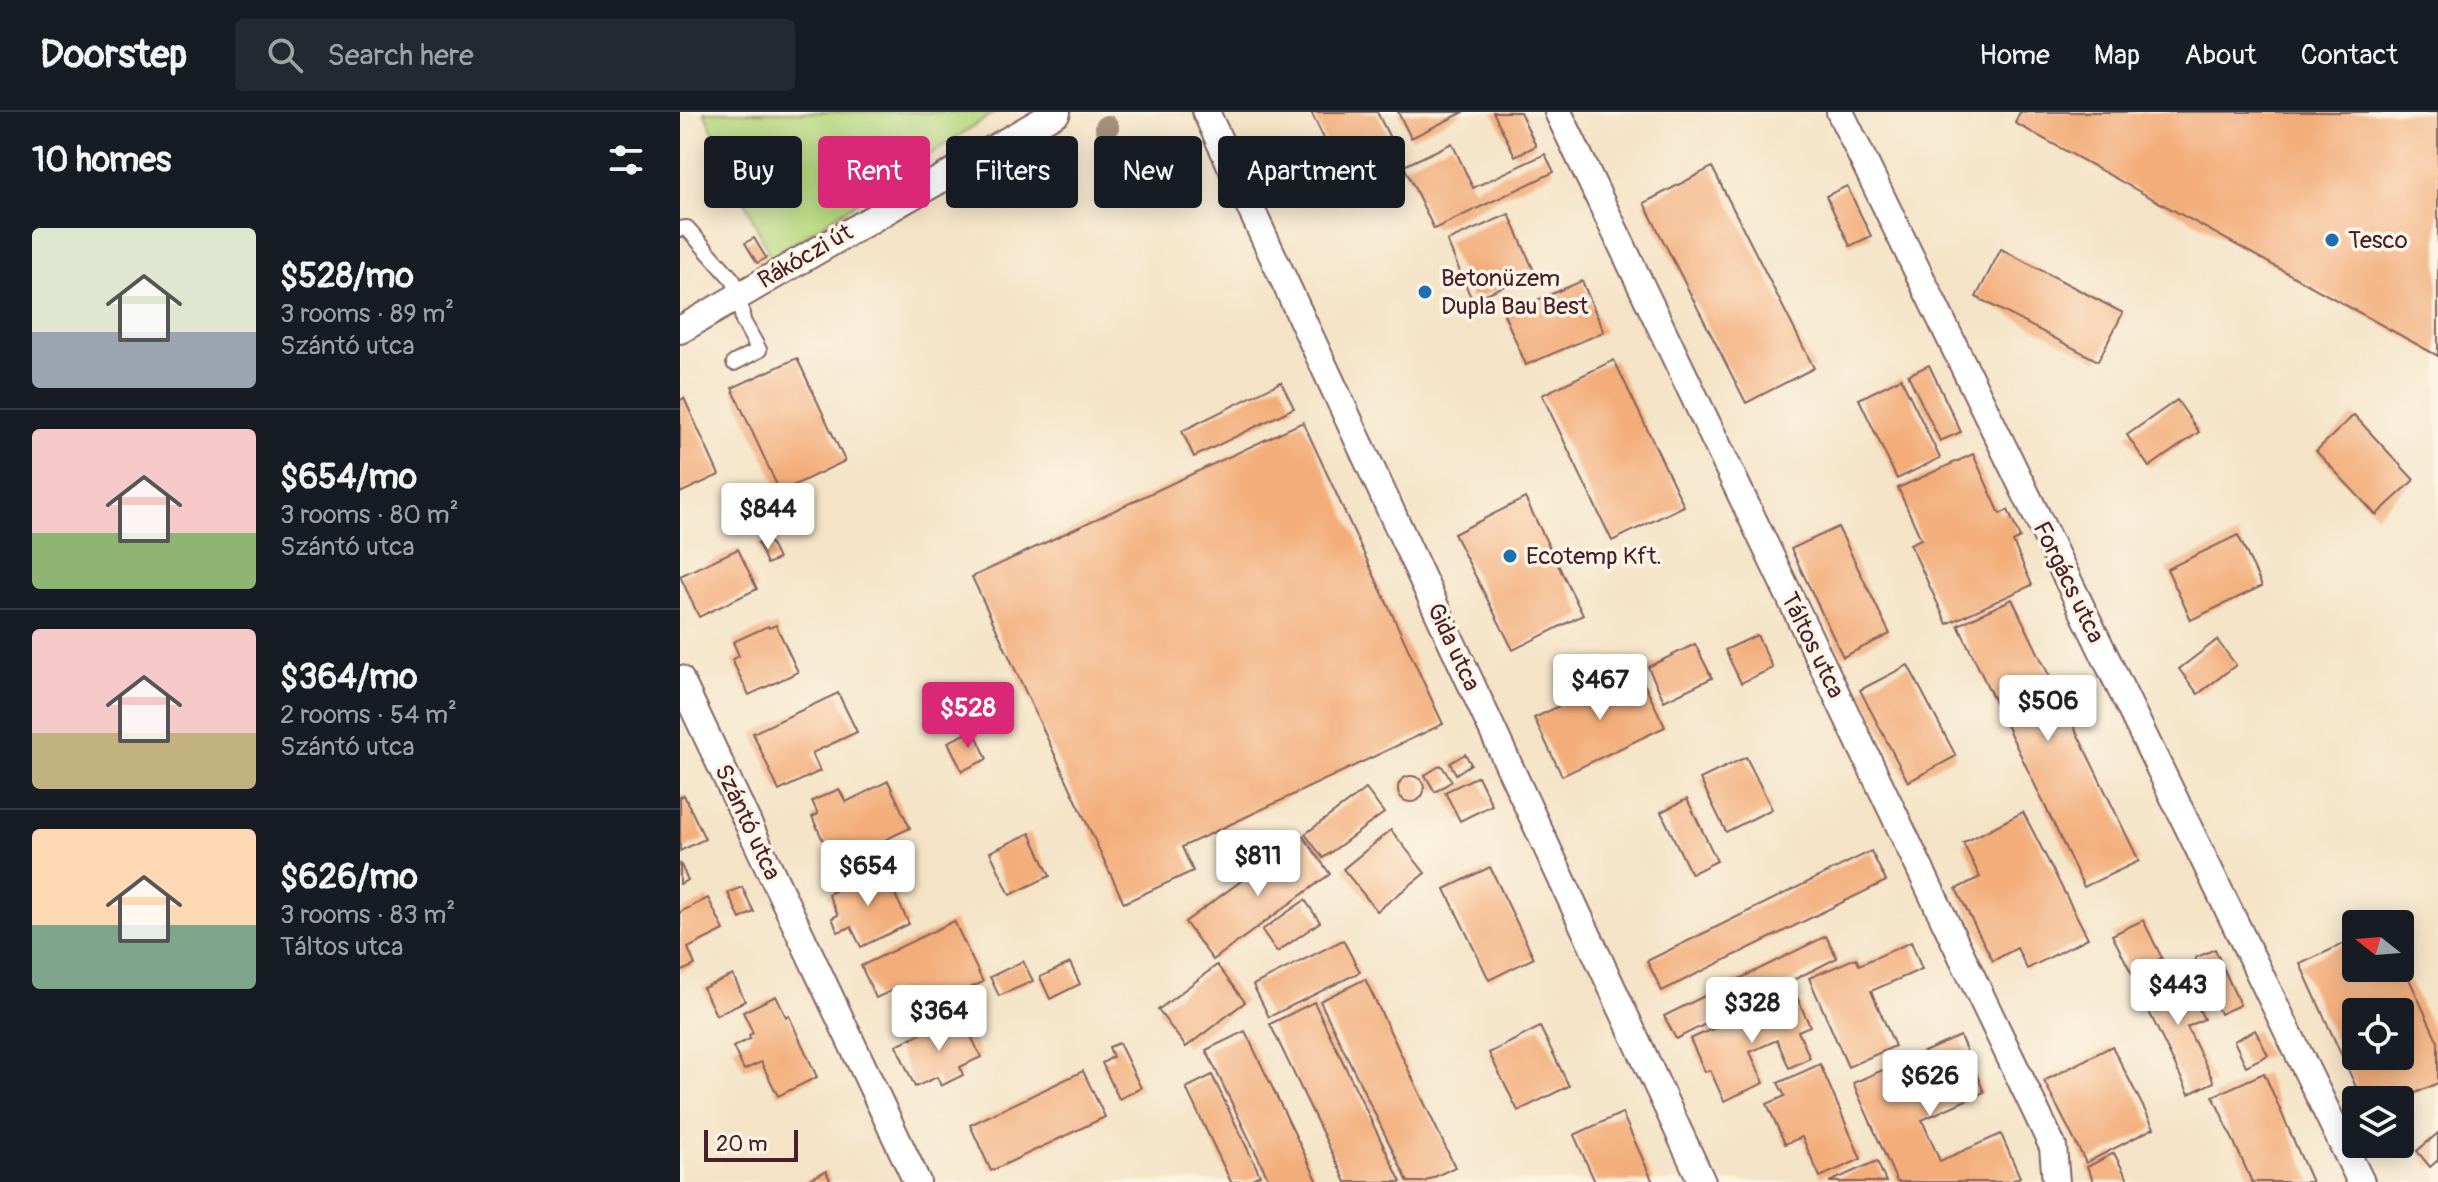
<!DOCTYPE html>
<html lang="en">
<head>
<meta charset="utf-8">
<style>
  :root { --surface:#171b24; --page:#242831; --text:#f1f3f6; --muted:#9ea1a6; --line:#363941; --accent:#db2777 }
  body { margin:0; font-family:Pangolin,sans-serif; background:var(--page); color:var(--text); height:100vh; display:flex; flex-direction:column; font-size:30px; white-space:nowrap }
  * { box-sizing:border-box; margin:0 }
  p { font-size:26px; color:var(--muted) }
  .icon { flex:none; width:44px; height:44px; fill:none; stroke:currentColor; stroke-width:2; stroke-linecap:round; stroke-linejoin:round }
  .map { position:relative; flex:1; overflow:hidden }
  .panel { display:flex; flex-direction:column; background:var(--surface); width:680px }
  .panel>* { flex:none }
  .banner { position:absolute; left:24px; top:24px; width:760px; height:72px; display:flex; gap:16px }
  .needle { width:52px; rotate:287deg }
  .tools { position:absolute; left:1662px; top:798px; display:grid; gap:16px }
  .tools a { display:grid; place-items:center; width:72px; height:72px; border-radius:8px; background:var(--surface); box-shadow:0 4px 20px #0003; font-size:40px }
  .scale { position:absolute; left:24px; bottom:20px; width:94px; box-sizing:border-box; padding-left:8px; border:4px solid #4a1f2b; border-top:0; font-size:22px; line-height:28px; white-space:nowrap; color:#4a1f2b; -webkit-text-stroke:6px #fcf5e5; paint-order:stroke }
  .price { position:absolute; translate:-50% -68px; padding:0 18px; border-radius:8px; background:#fff; color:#222; font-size:26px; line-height:52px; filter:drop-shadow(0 2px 4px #0008) }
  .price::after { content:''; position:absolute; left:50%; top:48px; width:24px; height:18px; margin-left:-12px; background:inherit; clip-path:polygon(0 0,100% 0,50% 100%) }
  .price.selected { background:var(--accent); color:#fff }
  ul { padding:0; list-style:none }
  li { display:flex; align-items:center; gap:24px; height:200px; padding:0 32px }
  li+li { border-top:2px solid var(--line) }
  li span { display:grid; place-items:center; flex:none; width:224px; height:160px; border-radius:8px; color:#555 }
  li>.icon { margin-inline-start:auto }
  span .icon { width:96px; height:96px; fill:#fffc; stroke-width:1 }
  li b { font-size:34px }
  h2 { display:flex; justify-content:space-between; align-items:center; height:96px; padding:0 32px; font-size:34px }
  .chip { padding:0 28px; border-radius:8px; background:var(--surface); box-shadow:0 4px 20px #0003; font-size:28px; line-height:72px }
  .chip.selected { background:var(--accent); color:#fff }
  header { display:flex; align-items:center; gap:48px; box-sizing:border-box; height:112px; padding:0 40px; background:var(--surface); border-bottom:2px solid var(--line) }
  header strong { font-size:38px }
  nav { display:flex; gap:44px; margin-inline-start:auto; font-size:28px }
  .search { width:560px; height:72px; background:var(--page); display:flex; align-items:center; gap:20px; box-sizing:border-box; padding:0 28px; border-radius:8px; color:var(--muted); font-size:30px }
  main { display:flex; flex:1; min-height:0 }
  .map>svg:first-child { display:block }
</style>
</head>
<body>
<header>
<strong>Doorstep</strong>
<div class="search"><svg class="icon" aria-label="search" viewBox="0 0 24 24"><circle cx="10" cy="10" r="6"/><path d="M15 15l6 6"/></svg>Search here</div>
<nav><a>Home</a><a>Map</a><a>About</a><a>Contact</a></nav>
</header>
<main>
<section class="panel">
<h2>10 homes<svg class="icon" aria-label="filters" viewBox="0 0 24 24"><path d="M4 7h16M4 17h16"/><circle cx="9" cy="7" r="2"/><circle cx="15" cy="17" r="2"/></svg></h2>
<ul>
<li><span style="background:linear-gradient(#dfe7d0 65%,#9aa5b1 0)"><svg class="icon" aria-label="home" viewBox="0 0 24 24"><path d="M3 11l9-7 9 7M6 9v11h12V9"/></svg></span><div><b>$528/mo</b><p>3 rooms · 89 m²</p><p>Szántó utca</p></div></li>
<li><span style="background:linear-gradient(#f6c9c9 65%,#8fb573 0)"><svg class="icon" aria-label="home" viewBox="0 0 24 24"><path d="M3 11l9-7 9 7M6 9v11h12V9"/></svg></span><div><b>$654/mo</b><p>3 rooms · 80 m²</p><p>Szántó utca</p></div></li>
<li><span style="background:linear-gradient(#f6c9c9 65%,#c2b280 0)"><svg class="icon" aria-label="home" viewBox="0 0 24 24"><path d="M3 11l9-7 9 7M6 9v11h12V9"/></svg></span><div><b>$364/mo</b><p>2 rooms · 54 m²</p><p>Szántó utca</p></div></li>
<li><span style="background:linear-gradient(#ffd9b3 60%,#7fa58c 0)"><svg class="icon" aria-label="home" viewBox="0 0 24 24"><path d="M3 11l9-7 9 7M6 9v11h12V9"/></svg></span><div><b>$626/mo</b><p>3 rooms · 83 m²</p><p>Táltos utca</p></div></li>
</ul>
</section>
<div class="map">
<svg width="1758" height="1070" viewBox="0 0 1758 1070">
  <rect width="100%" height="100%" fill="#fcf5e5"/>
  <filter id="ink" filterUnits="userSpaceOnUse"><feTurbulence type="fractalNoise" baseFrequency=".0125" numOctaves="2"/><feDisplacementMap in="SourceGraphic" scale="16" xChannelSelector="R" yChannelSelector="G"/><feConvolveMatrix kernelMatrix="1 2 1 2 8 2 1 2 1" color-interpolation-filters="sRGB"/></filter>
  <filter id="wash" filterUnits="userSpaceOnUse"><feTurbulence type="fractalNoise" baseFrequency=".006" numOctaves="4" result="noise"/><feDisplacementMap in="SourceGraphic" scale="32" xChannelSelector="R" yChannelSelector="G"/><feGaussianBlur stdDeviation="1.8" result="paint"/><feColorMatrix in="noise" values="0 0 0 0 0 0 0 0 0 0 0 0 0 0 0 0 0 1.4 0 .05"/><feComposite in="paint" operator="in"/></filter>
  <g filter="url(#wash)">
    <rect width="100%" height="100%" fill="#f4e3c6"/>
    <polygon fill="#b6d87f" stroke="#807c55" stroke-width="2" points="24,0 315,0 91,146"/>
    <g id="blocks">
      <g fill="#f3ad7a" fill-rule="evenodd">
        <polygon points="631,0 697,0 713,32 660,59"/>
        <polygon points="718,0 784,0 731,26"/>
        <polygon points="813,0 840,0 856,34 835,44"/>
        <polygon points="1340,0 1758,0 1758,244 1335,11"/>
        <polygon points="772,31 793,76 865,42 874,60 754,117 724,54"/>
        <polygon points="1032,55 1134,256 1066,291 964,91"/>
        <polygon points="1167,74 1191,124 1170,134 1146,84"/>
        <polygon points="829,102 855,161 792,188 767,129"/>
        <polygon points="74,126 86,146 77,151 65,131"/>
        <polygon points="1321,137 1443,201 1418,249 1296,185"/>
        <polygon points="902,169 924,220 846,253 824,202"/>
        <polygon points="117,246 165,349 100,380 52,276"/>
        <polygon points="934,248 1004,394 932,429 862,283"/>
        <polygon points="1249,253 1281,320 1260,329 1228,263"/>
        <polygon points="1221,266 1260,346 1217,367 1179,287"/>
        <polygon points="601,270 614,296 514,345 502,319"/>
        <polygon points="4,286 39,363 0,381 0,288"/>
        <polygon points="1497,288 1519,320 1469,355 1447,323"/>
        <polygon points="1674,303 1734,368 1696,403 1636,339"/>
        <polygon points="623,310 763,612 502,735 513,759 444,791 292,465"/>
        <polygon points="1293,342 1320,402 1328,398 1340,426 1333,430 1352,473 1267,512 1230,432 1241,427 1218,376"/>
        <polygon points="845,386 903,503 833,538 774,422"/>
        <polygon points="81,390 92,412 72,421 62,399"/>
        <polygon points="1158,415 1210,522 1163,545 1111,437"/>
        <polygon points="1558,423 1582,474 1511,508 1487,457"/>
        <polygon points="88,426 98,447 87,452 78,431"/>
        <polygon points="58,437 77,477 19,505 0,464"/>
        <polygon points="1332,487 1459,749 1404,775 1278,513"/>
        <polygon points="96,513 118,560 69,583 52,548 59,544 53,530 88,514 89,516"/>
        <polygon points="1077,523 1093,556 1061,571 1045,538"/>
        <polygon points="1537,528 1556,553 1518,582 1499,557"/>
        <polygon points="1015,532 1032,566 984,589 968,555"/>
        <polygon points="1228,553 1276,644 1228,670 1180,578"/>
        <polygon points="957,557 985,615 882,664 854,606"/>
        <polygon points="158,581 177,620 132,641 140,659 99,679 73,621"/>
        <polygon points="294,618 307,647 282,659 268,630"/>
        <polygon points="785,642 791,652 776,662 770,651"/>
        <polygon points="1066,645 1092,697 1046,720 1020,667"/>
        <polygon points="761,653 772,669 755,680 745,663"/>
        <polygon points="798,664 812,693 780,709 765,680"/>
        <circle cx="731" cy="677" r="13"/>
        <polygon points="208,669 230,716 154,752 132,705 138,702 132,689 159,677 166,690"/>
        <polygon points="686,677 704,701 643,746 625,722"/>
        <polygon points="4,683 25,727 0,739 0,685"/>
        <polygon points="1007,687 1037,749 1011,762 981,700"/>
        <polygon points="1343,700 1408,826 1347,857 1337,836 1313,849 1276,777 1300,765 1283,731"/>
        <polygon points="711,718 745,761 697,799 663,757"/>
        <polygon points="350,721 370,764 330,783 310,740"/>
        <polygon points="623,724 650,762 533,848 505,810"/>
        <polygon points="1191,739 1206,769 982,879 967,849"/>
        <polygon points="0,751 8,768 0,772"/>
        <polygon points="810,755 854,846 809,868 765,777"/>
        <polygon points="203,757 229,812 181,835 171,815 158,820 152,806 158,803 148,782"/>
        <polygon points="62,775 74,800 60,807 48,781"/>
        <polygon points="28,786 44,818 8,836 15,853 0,860 0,800"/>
        <polygon points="625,788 640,810 597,840 582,818"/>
        <polygon points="1463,808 1482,846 1452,862 1432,823"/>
        <polygon points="274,809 303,870 227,906 213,878 196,886 181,854"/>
        <polygon points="1146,824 1157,846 996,927 984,904"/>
        <path d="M1676,826V856H1720V847L1758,930V971L1720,988H1682L1620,852ZM1676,900H1720V944H1676Z"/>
        <polygon points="663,828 680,860 589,905 573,873"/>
        <polygon points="1231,830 1242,857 1191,879 1215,934 1168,955 1129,866 1176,846 1179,853"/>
        <polygon points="1535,837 1560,893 1540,902 1515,846"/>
        <polygon points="343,849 353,869 319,884 310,865"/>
        <polygon points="390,851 400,872 370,887 360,865"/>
        <polygon points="537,853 565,890 506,935 478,898"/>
        <polygon points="1499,857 1524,907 1507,915 1534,970 1509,982 1458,877"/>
        <polygon points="53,863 65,889 36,903 23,876"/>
        <polygon points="685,867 775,1055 744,1070 728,1070 640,889"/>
        <polygon points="1115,881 1130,914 1118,919 1130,946 1109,956 1097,928 1070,940 1084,971 1044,989 1030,958 1025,960 1010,927"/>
        <polygon points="96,884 106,905 109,904 137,965 98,984 81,950 64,958 53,935 70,927 69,923 73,921 63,900"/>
        <polygon points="634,890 721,1070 666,1070 590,912"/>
        <polygon points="281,903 301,945 280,955 283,963 261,974 257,965 235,975 216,933"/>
        <polygon points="860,915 889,974 838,999 809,941"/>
        <polygon points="1575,918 1588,943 1566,954 1554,929"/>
        <polygon points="565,919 638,1070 590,1070 526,938"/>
        <polygon points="1280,924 1304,980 1242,1008 1260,1049 1321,1022 1340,1065 1330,1070 1217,1070 1173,971"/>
        <polygon points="439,931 461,976 439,987 422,951 433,945 429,935"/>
        <polygon points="1432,934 1474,1016 1406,1051 1364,969"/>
        <polygon points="1140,952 1181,1047 1140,1065 1122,1025 1105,1032 1087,992 1105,984 1098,971"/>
        <polygon points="403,959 425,1005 311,1059 290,1013"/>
        <polygon points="1584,961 1632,1070 1572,1070 1533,984"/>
        <polygon points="532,963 580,1063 566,1070 551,1070 506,976"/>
        <polygon points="942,1001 973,1070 915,1070 894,1023"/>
        <polygon points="1758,1021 1758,1048 1750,1055 1737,1039"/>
        <polygon points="1434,1041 1449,1070 1414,1070 1407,1055"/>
        <polygon points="1197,1049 1206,1070 1149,1070"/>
        <polygon points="146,1059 151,1070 123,1070"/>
      </g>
    </g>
  </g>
  <g filter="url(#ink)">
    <use href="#blocks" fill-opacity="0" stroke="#866461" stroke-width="2"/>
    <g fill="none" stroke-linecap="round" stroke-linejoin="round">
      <g stroke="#866461" stroke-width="18">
        <polyline id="service" points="0,117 7,116 53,168 59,182 63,209 79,238 54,251"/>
      </g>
      <g stroke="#866461" stroke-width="30">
        <g id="minor">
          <polyline points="526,0 1022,1070"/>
          <polyline points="878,0 1373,1035 1376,1070"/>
          <polyline points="1160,0 1681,1070"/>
          <polyline points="0,218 377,0"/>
          <polyline points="0,567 237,1070"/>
        </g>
      </g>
      <use href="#service" stroke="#fff" stroke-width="14"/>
      <use href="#minor" stroke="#fff" stroke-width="26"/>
    </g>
    <g fill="#a5907c">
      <circle cx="427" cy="15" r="12"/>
      <circle cx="350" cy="49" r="12"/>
    </g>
  </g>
  <g fill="#1f6fb2" stroke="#fcf5e5" stroke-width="3">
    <circle cx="1652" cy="128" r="8"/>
    <circle cx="745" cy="180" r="8"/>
    <circle cx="830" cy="444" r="8"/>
  </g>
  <g text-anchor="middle" stroke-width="7" stroke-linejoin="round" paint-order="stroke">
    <g font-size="24" fill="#4a1f2b" stroke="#fcf5e5" text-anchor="start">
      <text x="1668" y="136">Tesco</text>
      <text x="761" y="174">Betonüzem<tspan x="761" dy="28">Dupla Bau Best</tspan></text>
      <text x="846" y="452">Ecotemp Kft.</text>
    </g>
    <g font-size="24" fill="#4a1f2b" stroke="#fcf5e5">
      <text transform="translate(125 144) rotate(-30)" y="8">Rákóczi út</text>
      <text transform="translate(1389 470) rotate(64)" y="8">Forgács utca</text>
      <text transform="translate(1133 533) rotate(64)" y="8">Táltos utca</text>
      <text transform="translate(774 535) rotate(65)" y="8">Gida utca</text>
      <text transform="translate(68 710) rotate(65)" y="8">Szántó utca</text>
    </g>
  </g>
</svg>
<div class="tools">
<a><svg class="needle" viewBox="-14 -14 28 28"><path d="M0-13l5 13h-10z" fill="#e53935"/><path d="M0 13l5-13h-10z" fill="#9ea1a6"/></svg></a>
<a><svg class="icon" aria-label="locate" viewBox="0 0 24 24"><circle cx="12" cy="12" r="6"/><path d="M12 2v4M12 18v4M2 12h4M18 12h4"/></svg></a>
<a><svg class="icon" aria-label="layers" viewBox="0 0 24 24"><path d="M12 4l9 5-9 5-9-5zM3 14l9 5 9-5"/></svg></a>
</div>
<div class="scale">20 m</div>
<b class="price" style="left:88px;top:439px">$844</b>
<b class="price" style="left:920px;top:610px">$467</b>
<b class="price" style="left:1368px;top:631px">$506</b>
<b class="price selected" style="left:288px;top:638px">$528</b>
<b class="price" style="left:578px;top:786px">$811</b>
<b class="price" style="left:188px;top:796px">$654</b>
<b class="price" style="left:1498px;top:915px">$443</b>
<b class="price" style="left:1072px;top:933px">$328</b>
<b class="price" style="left:259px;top:941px">$364</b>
<b class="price" style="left:1250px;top:1006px">$626</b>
<div class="banner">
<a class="chip">Buy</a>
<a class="chip selected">Rent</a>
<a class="chip">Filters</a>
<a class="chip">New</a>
<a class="chip">Apartment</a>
</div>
</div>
</main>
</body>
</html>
